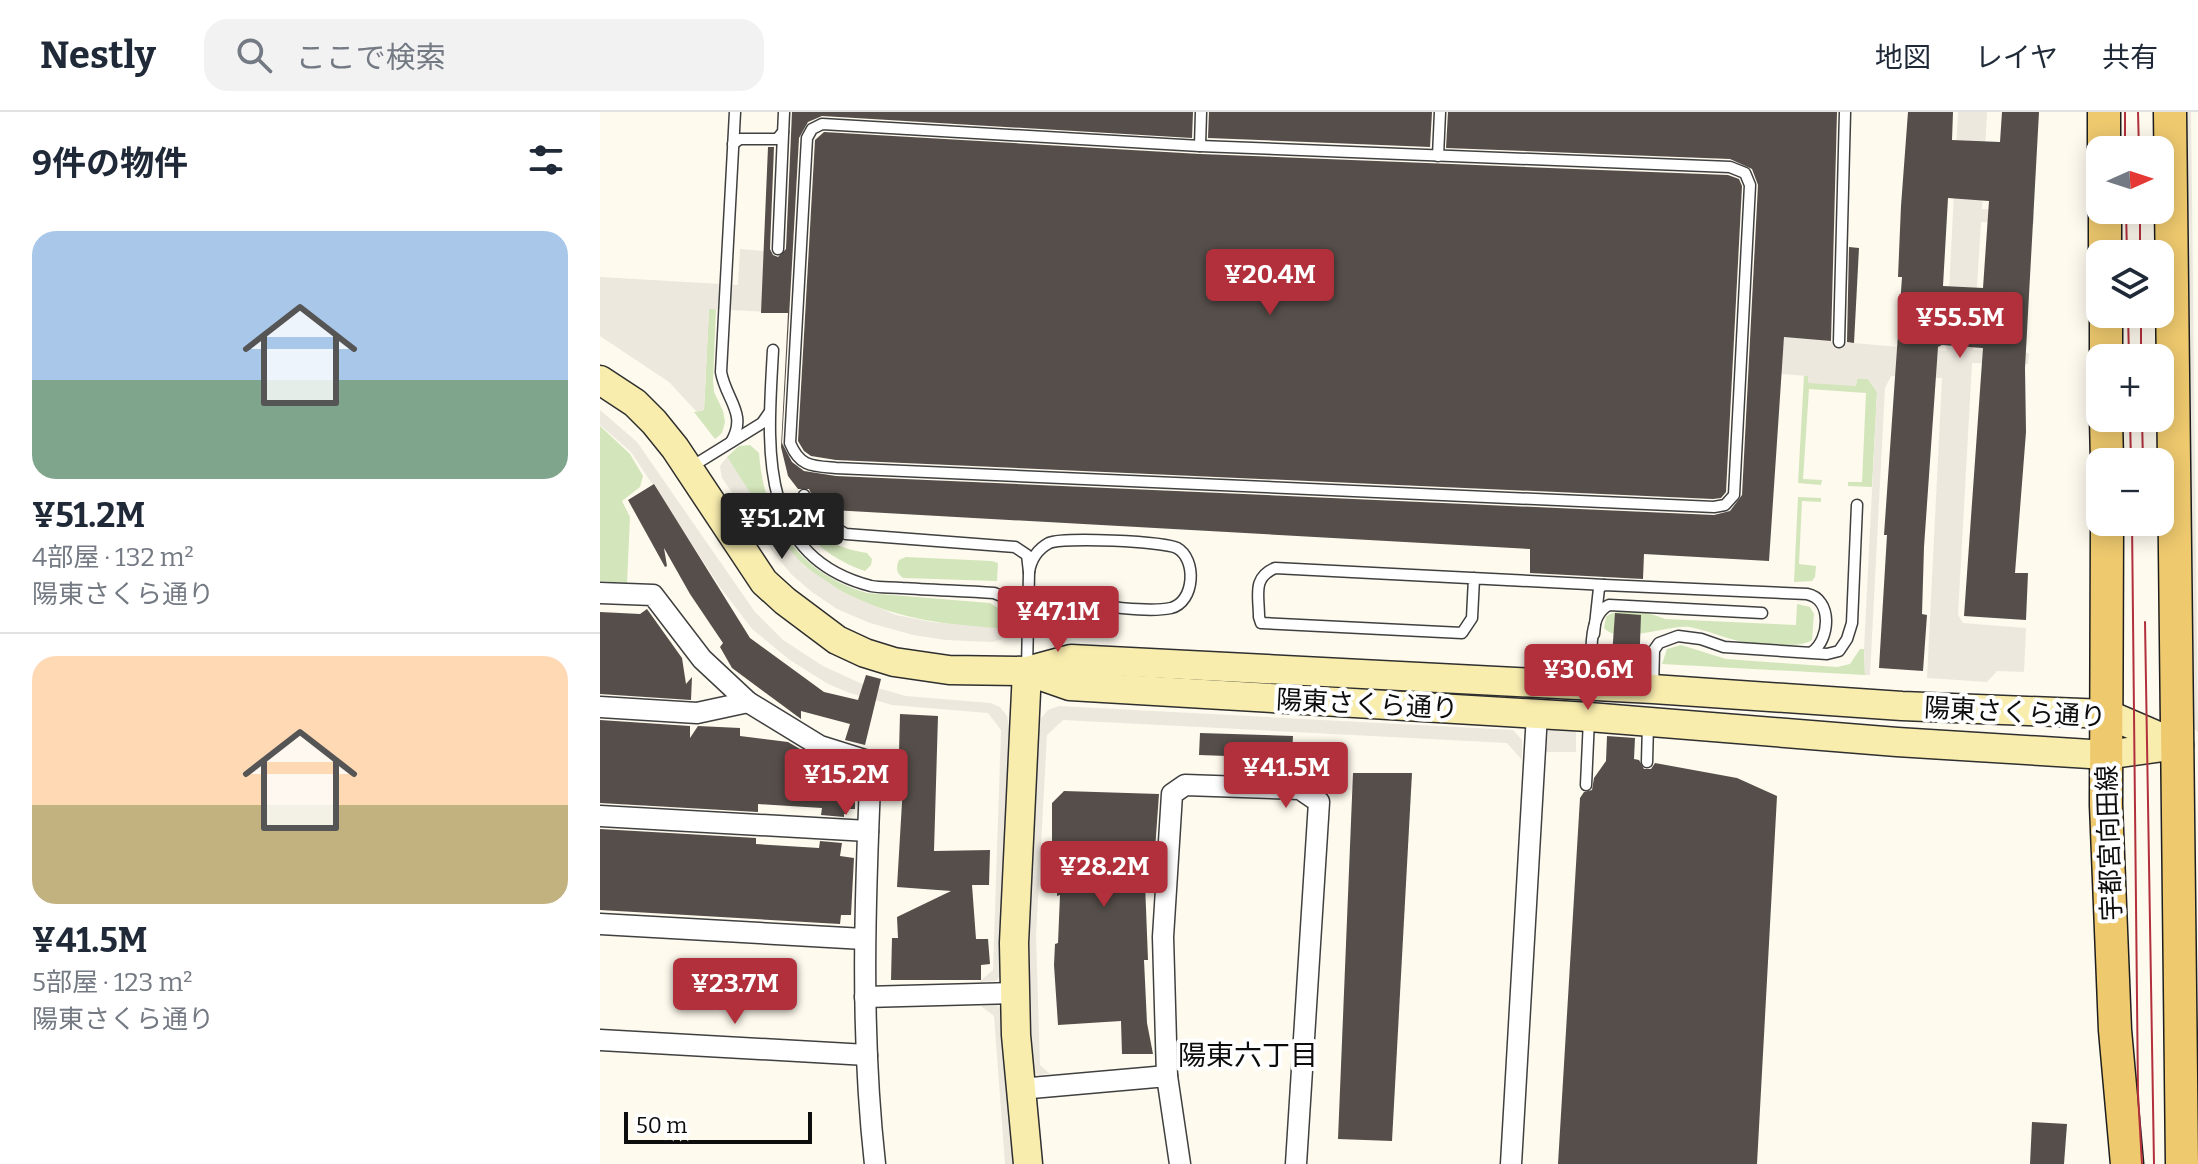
<!DOCTYPE html>
<html lang="ja">
<head>
<meta charset="utf-8">
<style>
  :root { --surface:#fff; --page:#f2f2f3; --text:#1f2937; --muted:#747a83; --line:#e0e1e3; --accent:#b2303c }
  body { margin:0; font-family:Bitter,"Noto Sans JP",serif; background:var(--page); color:var(--text); height:100vh; display:flex; flex-direction:column; font-size:30px; white-space:nowrap }
  * { box-sizing:border-box; margin:0 }
  p { font-size:26px; color:var(--muted) }
  .icon { flex:none; width:44px; height:44px; fill:none; stroke:currentColor; stroke-width:2; stroke-linecap:round; stroke-linejoin:round }
  .map { position:relative; flex:1; overflow:hidden }
  .panel { display:flex; flex-direction:column; background:var(--surface); width:600px }
  .panel>* { flex:none }
  .needle { width:52px; rotate:87deg }
  .fabs { position:absolute; left:1486px; top:24px; display:grid; gap:16px }
  .fabs a { display:grid; place-items:center; width:88px; height:88px; border-radius:16px; background:var(--surface); box-shadow:0 4px 20px #0003; font-size:40px }
  .scale { position:absolute; left:24px; bottom:20px; width:188px; box-sizing:border-box; padding-left:8px; border:4px solid #0d0d0d; border-top:0; font-size:22px; line-height:28px; white-space:nowrap; color:#0d0d0d; -webkit-text-stroke:6px #fff; paint-order:stroke }
  .price { position:absolute; translate:-50% -68px; padding:0 18px; border-radius:8px; background:var(--accent); color:#fff; font-size:26px; line-height:52px; filter:drop-shadow(0 2px 4px #0008) }
  .price::after { content:''; position:absolute; left:50%; top:48px; width:24px; height:18px; margin-left:-12px; background:inherit; clip-path:polygon(0 0,100% 0,50% 100%) }
  .price.selected { background:#222; color:#fff }
  ul { padding:0; list-style:none }
  li { display:grid; align-content:center; gap:16px; height:424px; padding:0 32px }
  li+li { border-top:2px solid var(--line) }
  li span { display:grid; place-items:center; height:248px; border-radius:24px; color:#555 }
  li>.icon { margin-inline-start:auto }
  span .icon { width:144px; height:144px; fill:#fffc; stroke-width:1 }
  li b { font-size:34px }
  h2 { display:flex; justify-content:space-between; align-items:center; height:96px; padding:0 32px; font-size:34px }
  header { display:flex; align-items:center; gap:48px; box-sizing:border-box; height:112px; padding:0 40px; background:var(--surface); border-bottom:2px solid var(--line) }
  header strong { font-size:38px }
  nav { display:flex; gap:44px; margin-inline-start:auto; font-size:28px }
  .search { width:560px; height:72px; background:var(--page); display:flex; align-items:center; gap:20px; box-sizing:border-box; padding:0 28px; border-radius:24px; color:var(--muted); font-size:30px }
  main { display:flex; flex:1; min-height:0 }
  .map>svg:first-child { display:block }
</style>
</head>
<body>
<header>
<strong>Nestly</strong>
<div class="search"><svg class="icon" aria-label="search" viewBox="0 0 24 24"><circle cx="10" cy="10" r="6"/><path d="M15 15l6 6"/></svg>ここで検索</div>
<nav><a>地図</a><a>レイヤ</a><a>共有</a></nav>
</header>
<main>
<section class="panel">
<h2>9件の物件<svg class="icon" aria-label="filters" viewBox="0 0 24 24"><path d="M4 7h16M4 17h16"/><circle cx="9" cy="7" r="2"/><circle cx="15" cy="17" r="2"/></svg></h2>
<ul>
<li><span style="background:linear-gradient(#a9c7e8 60%,#7fa58c 0)"><svg class="icon" aria-label="home" viewBox="0 0 24 24"><path d="M3 11l9-7 9 7M6 9v11h12V9"/></svg></span><div><b>¥51.2M</b><p>4部屋 · 132 m²</p><p>陽東さくら通り</p></div></li>
<li><span style="background:linear-gradient(#ffd9b3 60%,#c2b280 0)"><svg class="icon" aria-label="home" viewBox="0 0 24 24"><path d="M3 11l9-7 9 7M6 9v11h12V9"/></svg></span><div><b>¥41.5M</b><p>5部屋 · 123 m²</p><p>陽東さくら通り</p></div></li>
</ul>
</section>
<div class="map">
<svg width="1598" height="1052" viewBox="0 0 1598 1052">
  <rect width="100%" height="100%" fill="#fefaee"/>
  <g fill="#d3e5ba">
    <polygon points="109,196 116,197 113,268 114,280 123,299 125,310 122,321 115,327 94,300 104,298"/>
    <polygon points="1204,263 1209,264 1208,270 1256,273 1257,266 1268,267 1277,280 1272,375 1248,374 1248,370 1262,370 1266,281 1209,277 1203,367 1222,368 1221,373 1198,371"/>
    <polygon points="0,314 30,342 43,364 40,375 22,389 30,405 27,471 0,469"/>
    <path d="M150,333L159,341C164,410 199,461 267,481L390,491L403,499L405,517C335,513 260,502 205,454C174,428 149,379 127,345L139,334Z"/>
    <polygon points="1198,385 1221,386 1221,390 1202,389 1199,452 1216,454 1215,465 1212,469 1194,470"/>
    <path d="M195,395C213,424 235,436 267,441L272,447L271,453L265,459C235,449 204,427 192,397Z"/>
    <path d="M306,445L392,449L398,451L397,469L303,466C296,461 296,455 299,448Z"/>
    <path d="M1197,492L1210,495L1214,502L1212,528C1200,537 1159,533 1144,530C1125,527 1108,518 1089,515C1068,513 1019,533 1004,516L1006,505C1018,494 1050,500 1065,507L1196,513Z"/>
    <polygon points="1081,533 1126,547 1237,555 1250,552 1260,537 1264,537 1265,563 1062,552 1067,537"/>
  </g>
  <g fill="#ede8de">
    <polygon points="1358,0 1387,0 1382,97 1434,99 1434,112 1381,110 1373,238 1429,241 1428,252 1372,251 1358,503 1363,511 1426,516 1424,560 1397,559 1387,570 1327,566 1342,266 1291,264 1285,276 1270,563 1265,563 1264,537 1277,280 1268,267 1257,267 1256,274 1208,271 1208,264 1181,262 1184,225 1346,239"/>
    <polygon points="1583,0 1591,0 1598,620 1591,615"/>
    <polygon points="140,137 190,141 186,201 109,197 104,298 97,300 69,270 0,224 0,165 138,173"/>
    <polygon points="0,298 37,330 155,500 183,528 223,554 260,571 306,584 390,591 400,595 407,604 410,619 402,861 396,869 379,870 393,858 401,618 388,601 292,593 250,581 228,572 190,548 152,517 120,475 31,340 0,313"/>
    <polygon points="127,345 179,425 204,454 244,481 296,503 332,510 405,517 402,527 393,530 346,528 313,523 270,511 237,497 212,480 191,462 173,440 122,366 120,354"/>
    <polygon points="459,594 913,618 922,628 922,648 907,631 463,608 447,623 436,823 440,953 450,962 438,963 432,959 426,849 438,610 448,598"/>
    <polygon points="959,615 971,616 976,620 976,640 946,640 948,619"/>
    <polygon points="397,893 403,901 415,1052 405,1052 394,904 381,894"/>
  </g>
  <g fill="#554e4a" fill-rule="evenodd">
    <polygon points="192,0 593,0 592,26 222,4 208,10 199,26 182,331 192,350 204,359 236,364 1114,403 1130,399 1142,383 1158,73 1152,57 1130,47 846,36 848,0 1237,0 1231,229 1184,225 1169,449 1044,442 1043,467 930,461 930,437 232,398 232,392 214,388 209,377 198,377 188,364 181,335 188,201 161,201 168,35 174,35 170,137 173,143 178,145 186,137"/>
    <polygon points="609,0 832,0 830,35 608,26"/>
    <path d="M1308,0H1353L1352,28L1400,30L1402,0H1439L1425,256L1426,320L1415,461H1428L1426,508L1364,504L1383,236L1342,233L1338,235L1324,435L1322,502L1327,503L1323,559L1279,556L1287,423H1284L1302,165H1298L1301,94ZM1348,86L1389,89L1383,176L1343,174Z"/>
    <polygon points="224,20 600,42 1128,63 1139,67 1142,74 1126,380 1121,386 1113,387 236,348 211,344 204,339 198,329 215,28"/>
    <polygon points="1249,135 1259,136 1254,231 1247,230"/>
    <polygon points="54,372 150,526 224,580 258,588 266,563 281,567 265,633 245,628 250,612 201,599 201,607 132,556 120,535 123,531 90,482 64,436 67,454 65,455 28,388"/>
    <polygon points="47,497 82,546 86,572 92,565 91,588 0,582 0,500 40,502"/>
    <polygon points="1015,501 1041,503 1039,559 1011,558"/>
    <polygon points="300,602 338,604 334,739 390,738 389,773 372,773 376,827 388,827 390,852 381,853 381,868 291,868 292,826 298,826 297,805 351,779 297,775 305,640 299,640"/>
    <polygon points="0,608 90,614 90,626 98,614 140,616 140,624 188,630 200,637 199,656 236,656 237,653 255,659 255,697 247,697 247,702 244,702 244,705 221,703 222,696 158,692 158,700 0,691"/>
    <polygon points="600,621 693,624 691,664 651,662 651,659 626,658 627,644 599,643"/>
    <polygon points="1007,624 1035,626 1034,647 1039,648 1044,657 1051,657 1055,651 1137,666 1177,684 1157,1052 958,1052 980,686 984,680 992,678 994,666 1006,649"/>
    <polygon points="753,661 812,661 792,1029 738,1027"/>
    <polygon points="464,679 559,682 555,738 553,738 553,771 545,771 548,848 544,848 547,911 553,942 522,942 521,909 458,913 454,853 455,832 458,831 460,783 457,784 457,735 452,735 452,691"/>
    <polygon points="0,717 156,726 156,732 219,736 220,729 242,731 240,744 254,746 251,803 241,803 240,812 0,798"/>
    <polygon points="1432,1010 1467,1012 1464,1052 1430,1052"/>
  </g>
  <g fill="none" stroke-linecap="round" stroke-linejoin="round">
    <g stroke="#404040" stroke-width="13">
      <g id="lane">
        <path d="M222,12L600,34L1130,55L1145,61L1150,73L1134,383L1125,393L1114,395L236,356C212,354 200,355 190,331L207,26L212,17Z"/>
        <polyline points="133,32 140,27 177,27 183,20"/>
        <polyline points="600,34 601,0"/>
        <polyline points="838,44 840,0"/>
        <polyline points="178,137 184,0"/>
        <polyline points="1239,230 1245,0"/>
        <path d="M173,238C168,332 155,444 271,474C280,476 292,475 302,476C332,478 363,479 394,481C414,488 421,497 427,517"/>
        <path d="M131,330C148,302 126,288 121,260L135,0"/>
        <polyline points="91,355 162,311 169,301"/>
        <path d="M204,383C208,403 229,413 246,422L415,435L427,443L429,460L427,557"/>
        <path d="M874,466L872,506L862,521L661,511L659,505C659,483 652,466 675,456L987,472L1004,473"/>
        <path d="M427,517C433,502 439,492 455,490C487,490 542,502 571,496C595,490 597,447 577,436C564,429 462,425 449,431C438,437 431,447 429,460"/>
        <path d="M994,522L999,476L1004,473L1207,482C1233,487 1230,528 1212,540"/>
        <path d="M992,572C992,550 986,504 1009,493L1162,501"/>
        <polyline points="1053,576 1054,538 1059,531 1078,524 1101,527 1124,535 1227,542 1239,539 1247,527 1252,511 1257,393"/>
        <polyline points="1047,650 1048,612"/>
        <polyline points="986,673 989,607"/>
      </g>
    </g>
    <g stroke="#404040" stroke-width="23">
      <g id="street">
        <path d="M0,481L53,483L102,547L148,590L220,634L271,650C265,784 260,918 275,1052"/>
        <polyline points="0,595 97,601 148,590"/>
        <polyline points="0,704 268,719"/>
        <polyline points="0,812 264,827"/>
        <polyline points="265,885 415,881"/>
        <polyline points="0,928 267,943"/>
        <polyline points="567,964 563,825 572,682 585,673 700,677 719,690 696,1052"/>
        <polyline points="420,977 567,964 580,1052"/>
        <polyline points="911,1052 937,602"/>
      </g>
    </g>
    <g stroke="#2f2f2f" stroke-width="31">
      <g id="secondary">
        <polyline points="0,268 35,291 54,310 75,336 164,470 185,489 237,528 265,541 294,550 349,558 427,559 471,547 1053,577 1302,594 1507,602 1579,633"/>
        <polyline points="427,559 470,574 989,605 1297,630 1506,643 1577,633"/>
        <polyline points="427,559 414,831 416,923 428,1052"/>
      </g>
    </g>
    <g stroke="#1e1e1e" stroke-width="35">
      <g id="primary">
        <polyline points="1504,0 1504,38"/>
        <polyline points="1570,0 1582,1052"/>
        <polyline points="1505,98 1505,142"/>
        <polyline points="1506,202 1506,246"/>
        <polyline points="1506,306 1507,350"/>
        <polyline points="1507,410 1506,693 1515,918 1527,1052"/>
      </g>
    </g>
    <use href="#lane" stroke="#fff" stroke-width="10"/>
    <use href="#street" stroke="#fff" stroke-width="20"/>
    <use href="#secondary" stroke="#f9edae" stroke-width="28"/>
    <use href="#primary" stroke="#eec96e" stroke-width="32"/>
    <g stroke="#b2303c" stroke-width="2">
      <polyline points="1525,0 1525,38"/>
      <polyline points="1538,0 1539,38"/>
      <polyline points="1526,98 1527,142"/>
      <polyline points="1540,98 1540,142"/>
      <polyline points="1528,202 1529,246"/>
      <polyline points="1541,202 1541,246"/>
      <polyline points="1530,306 1531,350"/>
      <polyline points="1542,306 1543,350"/>
      <polyline points="1532,410 1538,982 1542,1052"/>
      <polyline points="1545,510 1554,1052"/>
    </g>
  </g>
  <g text-anchor="middle" stroke-width="8" stroke-linejoin="round" paint-order="stroke">
    <g font-size="26" fill="#0d0d0d" stroke="#fff">
      <text transform="translate(767 592) rotate(3)" y="9">陽東さくら通り</text>
      <text transform="translate(1415 600) rotate(3)" y="9">陽東さくら通り</text>
      <text transform="translate(1509 731) rotate(-92)" y="9">宇都宮向田線</text>
    </g>
    <g font-size="28" fill="#0d0d0d" stroke="#fff">
      <text x="648" y="953">陽東六丁目</text>
    </g>
  </g>
</svg>
<div class="fabs">
<a><svg class="needle" viewBox="-14 -14 28 28"><path d="M0-13l5 13h-10z" fill="#e53935"/><path d="M0 13l5-13h-10z" fill="#747a83"/></svg></a>
<a><svg class="icon" aria-label="layers" viewBox="0 0 24 24"><path d="M12 4l9 5-9 5-9-5zM3 14l9 5 9-5"/></svg></a>
<a>+</a>
<a>−</a>
</div>
<div class="scale">50 m</div>
<b class="price" style="left:670px;top:205px">¥20.4M</b>
<b class="price" style="left:1360px;top:248px">¥55.5M</b>
<b class="price selected" style="left:182px;top:449px">¥51.2M</b>
<b class="price" style="left:458px;top:542px">¥47.1M</b>
<b class="price" style="left:988px;top:600px">¥30.6M</b>
<b class="price" style="left:686px;top:698px">¥41.5M</b>
<b class="price" style="left:246px;top:705px">¥15.2M</b>
<b class="price" style="left:504px;top:797px">¥28.2M</b>
<b class="price" style="left:135px;top:914px">¥23.7M</b>
</div>
</main>
</body>
</html>
